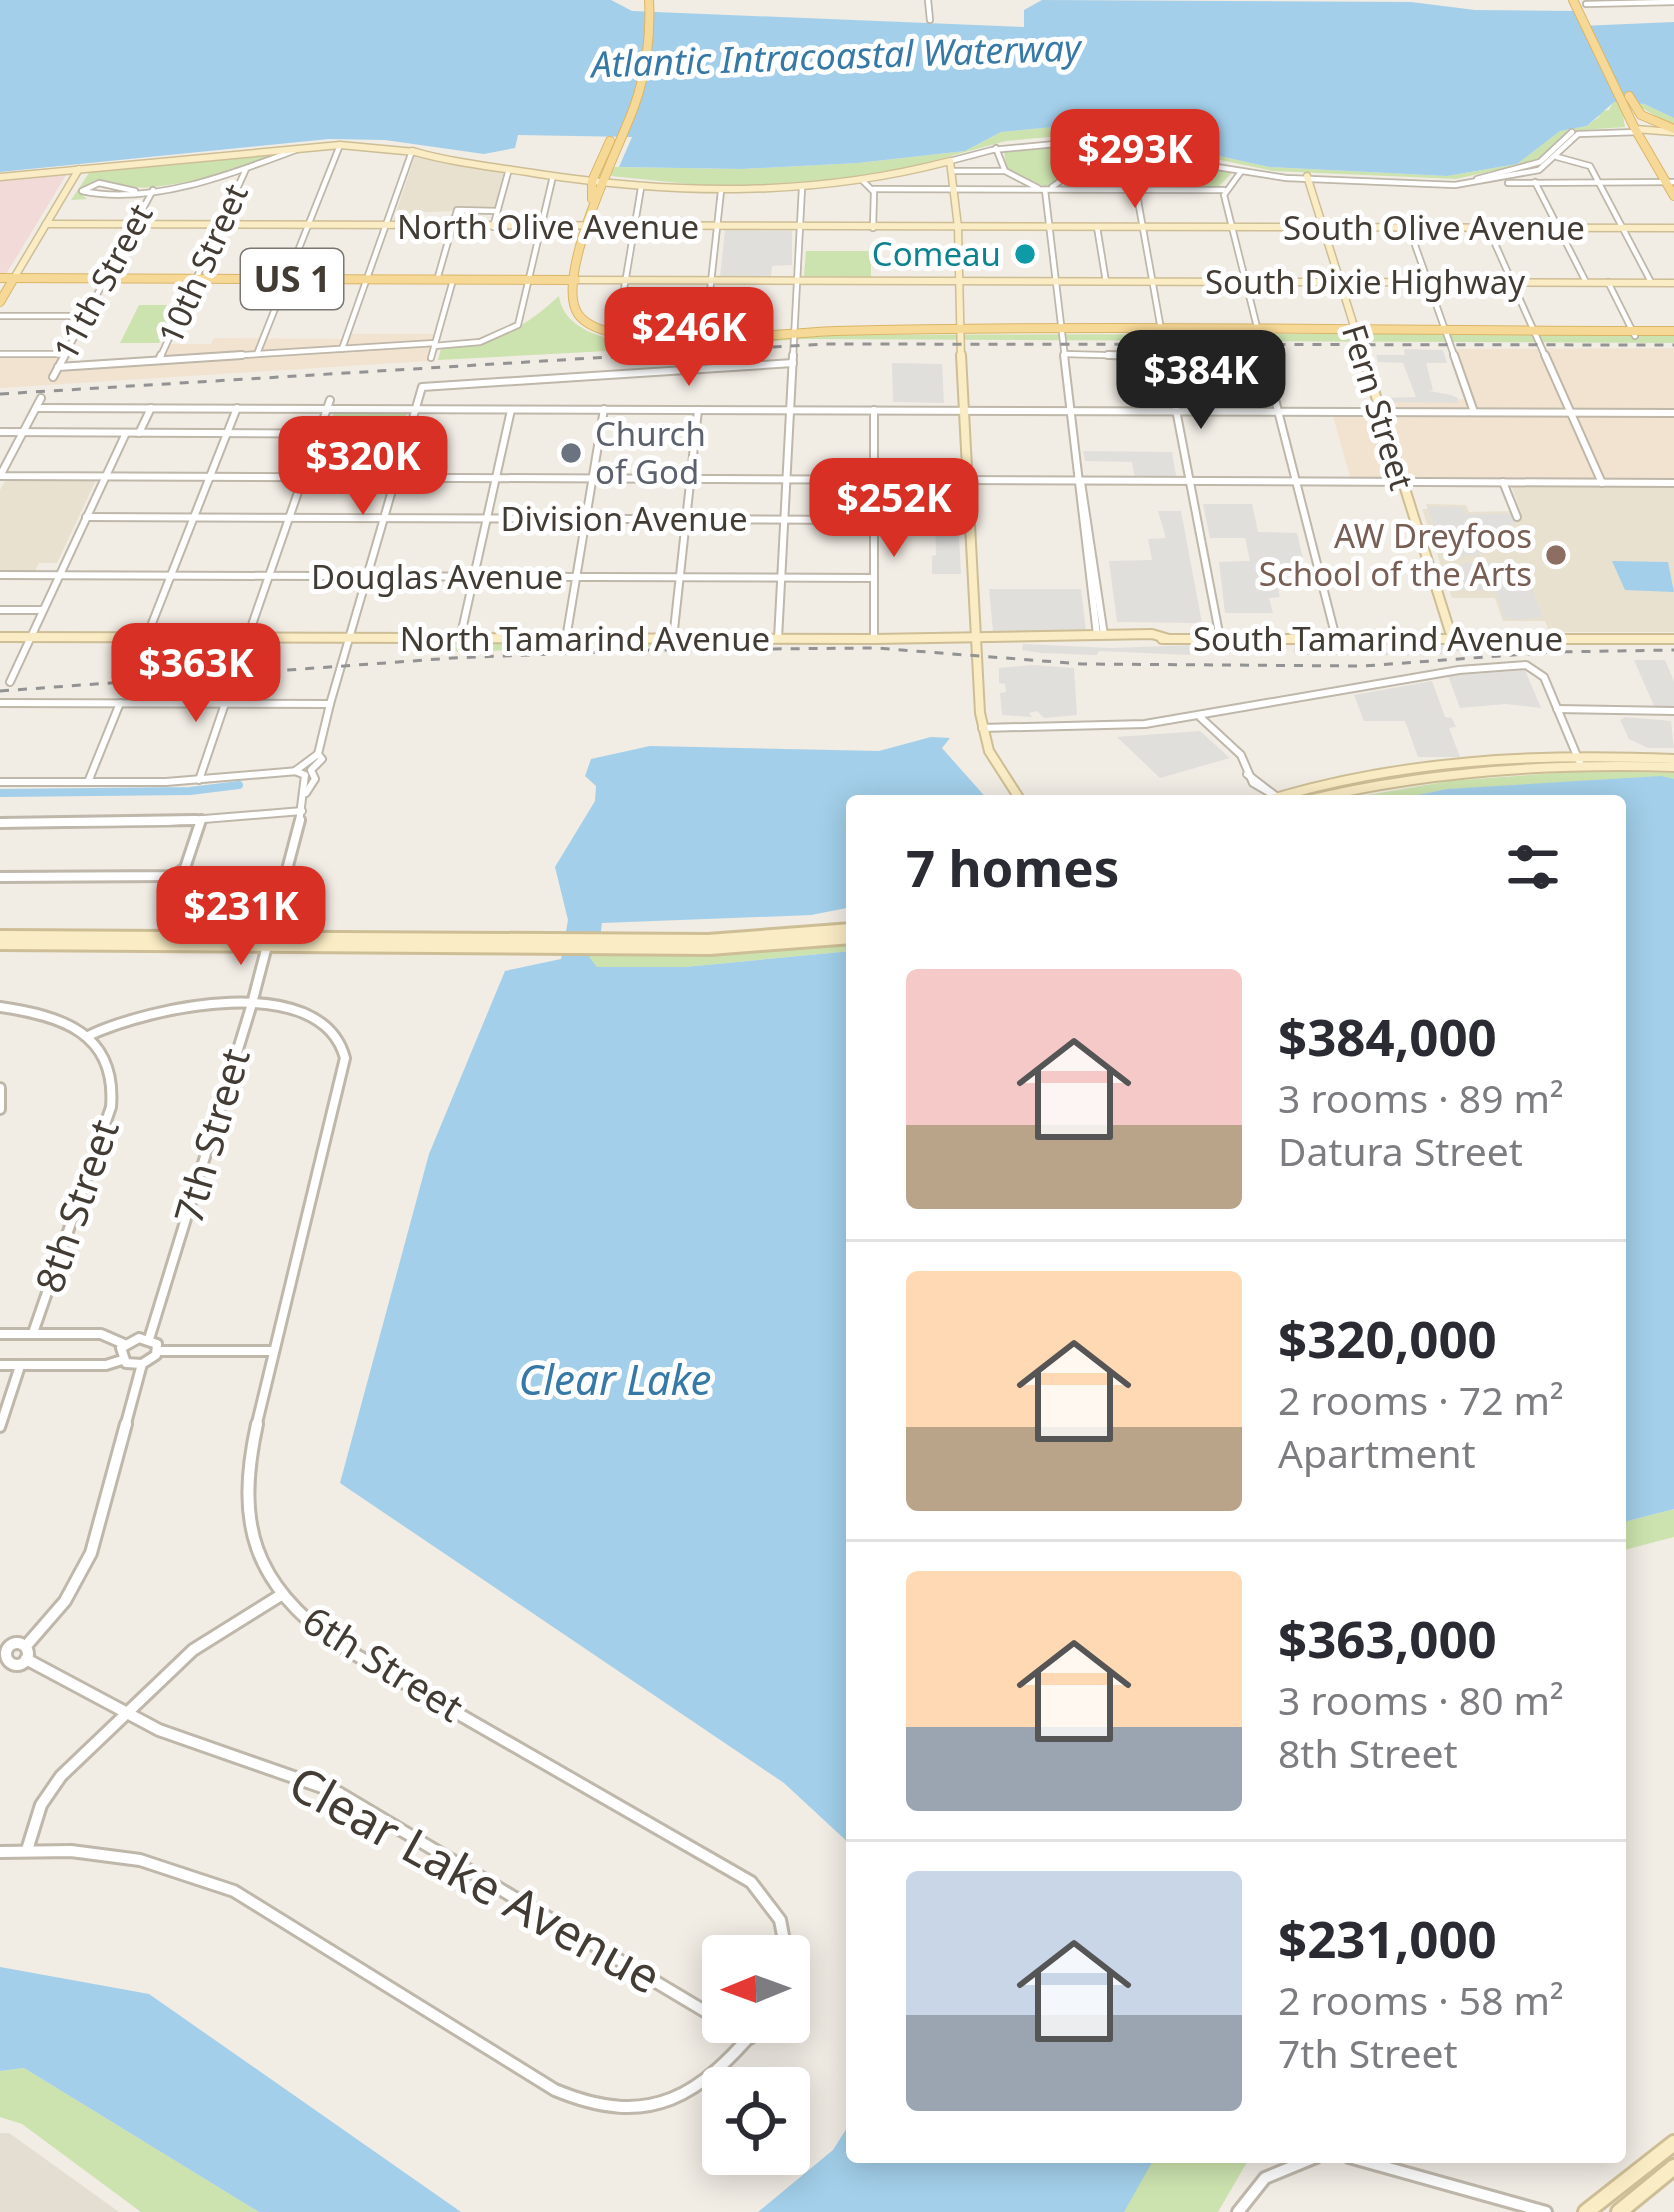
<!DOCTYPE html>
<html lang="en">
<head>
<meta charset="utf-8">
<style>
  :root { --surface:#fff; --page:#f7f7f7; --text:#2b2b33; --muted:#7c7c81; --line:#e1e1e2; --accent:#d93025 }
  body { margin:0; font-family:"Noto Sans",sans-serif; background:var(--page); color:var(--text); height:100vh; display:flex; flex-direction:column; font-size:45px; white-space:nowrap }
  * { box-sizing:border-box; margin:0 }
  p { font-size:39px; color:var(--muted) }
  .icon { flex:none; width:66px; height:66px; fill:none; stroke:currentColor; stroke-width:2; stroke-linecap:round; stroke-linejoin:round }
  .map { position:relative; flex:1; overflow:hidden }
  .sheet { position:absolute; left:846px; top:795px; width:780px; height:1368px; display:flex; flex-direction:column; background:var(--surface); border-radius:12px; box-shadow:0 6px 30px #0003 }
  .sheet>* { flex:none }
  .needle { width:78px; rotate:269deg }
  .fabs { position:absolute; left:702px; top:1935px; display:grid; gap:24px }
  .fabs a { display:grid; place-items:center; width:108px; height:108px; border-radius:12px; background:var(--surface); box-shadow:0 6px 30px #0003; font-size:60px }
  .price { position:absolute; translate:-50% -102px; padding:0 27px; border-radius:24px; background:var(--accent); color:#fff; font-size:39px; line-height:78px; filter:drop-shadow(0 3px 6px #0008) }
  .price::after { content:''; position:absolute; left:50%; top:72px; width:36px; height:27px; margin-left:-18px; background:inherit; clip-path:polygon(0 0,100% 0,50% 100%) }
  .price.active { background:#222; color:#fff }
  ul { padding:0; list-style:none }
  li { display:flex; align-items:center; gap:36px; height:300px; padding:0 60px }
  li+li { border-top:3px solid var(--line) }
  li span { display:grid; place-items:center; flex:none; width:336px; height:240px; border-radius:12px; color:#555 }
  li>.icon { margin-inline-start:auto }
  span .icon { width:144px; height:144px; fill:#fffc; stroke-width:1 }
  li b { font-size:51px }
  h2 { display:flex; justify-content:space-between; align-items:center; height:144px; padding:0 60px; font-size:51px }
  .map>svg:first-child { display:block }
</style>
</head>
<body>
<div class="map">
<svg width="1674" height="2212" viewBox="0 0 1674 2212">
  <rect width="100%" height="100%" fill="#f1ece4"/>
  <polygon fill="#e4ded2" points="0,2133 9,2133 119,2212 0,2212"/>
  <g fill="#f2e3d0">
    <polygon points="350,334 435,334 427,361 0,388 0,356 68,356 64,365 163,358 170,344 211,344 214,338 348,339"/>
    <polygon points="1674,348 1674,480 1351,480 1332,413 1383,413 1380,400 1473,399 1452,349"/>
  </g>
  <g fill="#e9e1cf">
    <polygon points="415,156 504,170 495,209 409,213 405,224 392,224"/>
    <polygon points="6,480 96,480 57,563 39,563 35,571 0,571 0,490"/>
    <polygon points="1674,486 1674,632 1549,632 1545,621 1503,621 1495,598 1452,598 1422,509 1428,509 1426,504 1466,505 1469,512 1520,511 1512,487"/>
  </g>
  <polygon fill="#f1dad8" points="60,173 66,175 19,253 6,274 0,274 0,180"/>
  <g fill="#cde3af">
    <polygon points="1613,102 1644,104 1674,118 1674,126 1638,106 1621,105 1625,127 1569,131 1537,161 1456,179 1273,171 1124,140 1061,136 1006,141 910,167 809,184 718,187 611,176 613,167 741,169 858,163 965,151 1001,132 1054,127 1124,135 1269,167 1447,176 1517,164 1560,131 1587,126 1600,116 1593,113 1609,110"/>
    <polygon points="1057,141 1111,144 1048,188 1006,169 1004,148"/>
    <path d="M277,154C241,172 194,182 154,187C127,191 102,174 78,191L87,199L71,200L91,170Z"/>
    <polygon points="1151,154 1232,173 1217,188 1146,188 1139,163"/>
    <polygon points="806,251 871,251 871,277 804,276"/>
    <path d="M559,296C564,333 614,342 646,343L645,349L438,360L441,348C491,346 522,330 559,296Z"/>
    <polygon points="139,305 177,305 159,343 120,343"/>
    <polygon points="1652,333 1674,333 1674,343 804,339 648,350 647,343 797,335"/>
    <polygon points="334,412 407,413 401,430 328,430"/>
    <polygon points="843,641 450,652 451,642"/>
    <polygon points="1582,771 1674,773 1674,779 1447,789 1388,801 1333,801 1449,781"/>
    <polygon points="852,944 852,951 685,967 596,967 589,957 598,953"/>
    <polygon points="1674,1509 1674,1537 1620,1551 1620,1523"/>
    <polygon points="24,2068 259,2212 141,2212 22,2124 0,2117 0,2071"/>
    <polygon points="1140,2157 1250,2157 1218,2212 1106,2212"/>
  </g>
  <g fill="#e1dfdc">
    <polygon points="725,230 792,231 792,265 772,266 771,277 720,277"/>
    <polygon points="1404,349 1443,350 1447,363 1426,363 1433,390 1429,391 1451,395 1458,398 1457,403 1387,402 1387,398 1416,397 1403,363 1378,362 1376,355 1405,355"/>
    <polygon points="892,363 942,364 944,403 893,402"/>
    <polygon points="1083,451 1172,452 1177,481 1135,480 1132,462 1085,461"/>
    <polygon points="934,483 956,485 961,574 932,574 932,556 936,555"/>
    <polygon points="1203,504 1252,504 1258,532 1297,533 1305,567 1273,568 1280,597 1269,598 1273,613 1225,613 1219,562 1250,561 1245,538 1210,538"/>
    <polygon points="1427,507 1462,507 1465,514 1513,514 1516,524 1508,525 1514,541 1476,541 1480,556 1444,556"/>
    <polygon points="1158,511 1181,511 1202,623 1117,622 1109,561 1152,560 1148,539 1166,538"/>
    <polygon points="1461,563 1512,563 1525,571 1543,617 1513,620 1504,617 1495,591 1453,590 1447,570 1462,570"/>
    <polygon points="989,589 1081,589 1086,631 993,631"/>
    <polygon points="1023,644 1111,648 1197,645 1189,655 1099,651 1097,655 1041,653 1022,650"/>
    <polygon points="1295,645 1327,648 1463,645 1459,651 1438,655 1300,655 1293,652"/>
    <polygon points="1634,660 1665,660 1674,681 1674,706 1654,706"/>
    <polygon points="1033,665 1074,668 1077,715 1044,718 1037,711 1029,713 1032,717 1002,715 1000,693 1006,692 1005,684 999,683 999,668"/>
    <polygon points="1525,670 1541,708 1505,704 1460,708 1448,676"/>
    <polygon points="1432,681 1445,717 1452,718 1456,727 1449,728 1460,757 1418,757 1405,721 1364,721 1354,695"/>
    <polygon points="1625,717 1671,721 1674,748 1648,748 1629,739 1620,720"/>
    <polygon points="1200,731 1230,758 1160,778 1117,737"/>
  </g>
  <g fill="#a3cfea">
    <polygon points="0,0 611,0 632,11 1024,27 1024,10 1042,0 1411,2 1475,10 1575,11 1580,26 1674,22 1674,118 1644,104 1614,102 1587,126 1560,131 1517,164 1447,176 1269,167 1124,135 1054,127 1001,132 965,151 858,163 741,169 619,167 632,137 518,135 515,148 484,154 385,140 329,139 0,172"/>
    <polygon points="1612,561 1668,562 1674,592 1625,590"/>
    <polygon points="931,737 950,738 942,748 989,801 852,801 852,907 811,915 602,923 598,953 589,957 597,967 685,967 852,951 852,1846 784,1783 340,1483 429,1154 505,971 561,959 568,920 555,867 595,801 596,786 585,776 591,759 650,746 879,751"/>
    <polygon points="1661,776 1674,779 1674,1509 1620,1523 1620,801 1388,801 1447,789"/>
    <polygon points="0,1967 149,1994 461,2212 259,2212 24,2068 0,2071"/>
    <polygon points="852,2120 852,2157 1155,2157 1124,2212 758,2212 833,2150"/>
  </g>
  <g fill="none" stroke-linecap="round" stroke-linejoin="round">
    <polyline stroke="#a3cfea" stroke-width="8" points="0,793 190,791 239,785"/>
    <g stroke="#beb7aa" stroke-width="8">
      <g id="street-far3">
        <polyline points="928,0 930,20"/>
        <polyline points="1586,4 1674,2"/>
        <polyline points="996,148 1005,171 1038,188"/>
        <polyline points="1148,148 1134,159 1132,167 1162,335"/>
        <polyline points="1557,157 1590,166 1651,282"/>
        <polyline points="950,161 992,150 1066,143 1286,178 1455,185 1539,170 1578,134 1638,132"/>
        <polyline points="953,171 1003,171"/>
        <polyline points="1240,173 1224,195 1259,335"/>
        <polyline points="1477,179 1540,162 1572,132"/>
        <polyline points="863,181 874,192 873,228"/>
        <polyline points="1535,182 1586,282"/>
        <polyline points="1508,183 1674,182"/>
        <polyline points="1052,187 1113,144"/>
        <polyline points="873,189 1224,190"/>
        <polyline points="1045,190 1065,358"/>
        <path d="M135,191L99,183L82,191C150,206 235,173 298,149"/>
        <polyline points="493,227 509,169"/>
        <polyline points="1097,227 1106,282"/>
        <polyline points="1409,228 1455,358"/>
        <polyline points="1488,228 1546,358"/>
        <polyline points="437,280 457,210 497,211"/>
        <polyline points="1608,282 1635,336"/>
        <polyline points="0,316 84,316"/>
        <polyline points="619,319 641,188"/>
        <polyline points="705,337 721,191"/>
        <polyline points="434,346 480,342 518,325 553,176"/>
        <polyline points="342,349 412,151"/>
        <polyline points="0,354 64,354"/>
        <polyline points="257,354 340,145"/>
        <polyline points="1065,354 1208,358"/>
        <polyline points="63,358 153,190"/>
        <polyline points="160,358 246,169"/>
        <polyline points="195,358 435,343"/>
        <polyline points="431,358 453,280"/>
        <polyline points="793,358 802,188"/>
      </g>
    </g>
    <g stroke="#beb7aa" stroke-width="10">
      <g id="street-far2">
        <polyline points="1064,355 1097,635"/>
        <polyline points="1108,355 1265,360 1336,638"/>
        <polyline points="1454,355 1474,412"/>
        <polyline points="1545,355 1602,483"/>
        <polyline points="1170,357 1167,363 1220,638"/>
        <polyline points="159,360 161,355"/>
        <polyline points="58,367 242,355"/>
        <polyline points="53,377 65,355"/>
        <polyline points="41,398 0,476 1674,483"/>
        <polyline points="36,408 1674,413"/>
        <polyline points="874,410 874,639"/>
        <polyline points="0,432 409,434"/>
        <polyline points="139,433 151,408"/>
        <polyline points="1081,482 1104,635"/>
        <polyline points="1503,482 1517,517"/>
        <polyline points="86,517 874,520"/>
        <polyline points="0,575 874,578"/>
        <polyline points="0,610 43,610"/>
        <polyline points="460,639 511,410"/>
        <polyline points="566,639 604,409"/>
        <polyline points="673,639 698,410"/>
        <polyline points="778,639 793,355"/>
        <polyline points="237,668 330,400"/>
        <polyline points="132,674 237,408"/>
        <polyline points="10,682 126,433"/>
        <polyline points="0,703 330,704"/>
        <polyline points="1557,709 1674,711"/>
        <polyline points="1200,717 1241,755 1253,783 1277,797"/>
        <polyline points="982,728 1145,724 1459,670 1526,665 1544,677 1580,763"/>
        <polyline points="1247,774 1277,797"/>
        <polyline points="199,780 232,683"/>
        <polyline points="0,782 166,782 298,771"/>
        <polyline points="88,782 120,703"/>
        <polyline points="306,793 315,779 311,770 322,759 318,754 330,704 422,387 793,363"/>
        <polyline points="62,823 167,822 302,811"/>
        <polyline points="299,823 305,775 295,771 318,754"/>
      </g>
    </g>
    <g stroke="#beb7aa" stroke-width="14">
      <g id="street-far1">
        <polyline points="0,823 196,820"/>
        <polyline points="0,877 174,876 185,868 201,820"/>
        <path d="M0,1007C62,1016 117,1033 111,1107L33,1333"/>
        <path d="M88,1036C149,1007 321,969 345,1058L256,1427"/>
        <polyline points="0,1088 0,1109"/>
        <polyline points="0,1334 101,1334 124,1344"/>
        <polygon points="139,1338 157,1344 156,1355 142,1364 126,1363 121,1348"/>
        <polyline points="149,1339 251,1007 300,820"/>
        <polyline points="158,1351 272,1351"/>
        <polyline points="0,1365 106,1365 122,1360"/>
        <polyline points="0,1427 20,1366"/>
        <polyline points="125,1427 142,1364"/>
      </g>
    </g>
    <g stroke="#beb7aa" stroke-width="16">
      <g id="street">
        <path d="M257,1424C235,1525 253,1582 337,1644L751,1882L780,1920L787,1956"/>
        <circle cx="17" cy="1654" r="11"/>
        <polyline points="26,1646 65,1601 91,1553 126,1424"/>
        <polyline points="26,1659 159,1730 339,1793 723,2022"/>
        <polyline points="27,1850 41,1805 61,1776 193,1650 281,1595"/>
        <path d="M0,1852L71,1851L140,1860L234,1891L555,2090C651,2130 700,2096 762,2022"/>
        <polyline points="723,2022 750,2038"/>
        <polyline points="1349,2157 1546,2212"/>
        <polyline points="1238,2212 1265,2178 1316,2157"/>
      </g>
    </g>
    <g stroke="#cebe96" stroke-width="9">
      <g id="secondary-far3">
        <polyline points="1635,129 1674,132"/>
        <path d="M412,151C453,163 496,167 539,174C679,195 813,197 950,161L958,227L961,358"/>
        <polyline points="1307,176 1364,358"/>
        <polyline points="0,177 340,145 415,152"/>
        <polyline points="46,224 1674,228"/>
        <polyline points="14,278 79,169"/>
        <polyline points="576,280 1674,283"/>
      </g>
    </g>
    <g stroke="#cebe96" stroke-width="12">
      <g id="secondary-far2">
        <polyline points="961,355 980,713 989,751 1021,801"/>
        <polyline points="1363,355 1452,638"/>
        <polyline points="0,637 874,639 1152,634 1169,639"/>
        <polyline points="1162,639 1674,639"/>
        <path d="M1265,801C1399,760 1534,753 1674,759"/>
        <path d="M1304,801C1426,771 1548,763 1674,767"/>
      </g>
    </g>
    <g stroke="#cebe96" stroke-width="16">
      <g id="secondary-far1">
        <polyline points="0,936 708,940 852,929"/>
        <polyline points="0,944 710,949 852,938"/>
      </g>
    </g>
    <g stroke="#cebe96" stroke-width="20">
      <g id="secondary">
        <polyline points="1586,2212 1674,2143"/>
        <polyline points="1619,2212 1674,2167"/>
      </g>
    </g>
    <g stroke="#dab568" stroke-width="10">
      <g id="primary">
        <path d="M649,0C651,35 646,74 634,107C620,146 553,277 578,314C607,357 785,332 836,331C1115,324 1395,331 1674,331"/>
        <polyline points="1573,0 1635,129 1674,196"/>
        <polyline points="1629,96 1641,115 1674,129"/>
        <polyline points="592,199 592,181 610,141"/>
        <polyline points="0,278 576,280"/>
        <polyline points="0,302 14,278"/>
      </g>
    </g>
    <use href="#street-far3" stroke="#fff" stroke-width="4.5"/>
    <use href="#street-far2" stroke="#fff" stroke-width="6"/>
    <use href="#street-far1" stroke="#fff" stroke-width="8"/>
    <use href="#street" stroke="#fff" stroke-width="10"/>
    <use href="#secondary-far3" stroke="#faecc4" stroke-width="6"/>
    <use href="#secondary-far2" stroke="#faecc4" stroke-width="8"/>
    <use href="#secondary-far1" stroke="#faecc4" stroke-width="10"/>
    <use href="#secondary" stroke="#faecc4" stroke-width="14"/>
    <use href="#primary" stroke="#f7d997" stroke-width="8"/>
    <g stroke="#939393" stroke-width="3" stroke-dasharray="9 9" stroke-linecap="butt">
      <polyline points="0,394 824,344 1674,345"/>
      <polyline points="0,691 453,658 651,650 876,648 1082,664 1364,666 1553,652 1674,650"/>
    </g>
  </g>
  <circle fill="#0f9aa8" stroke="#fff" stroke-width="4.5" cx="1025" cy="254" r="12"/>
  <circle fill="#6b7280" stroke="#fff" stroke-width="4.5" cx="571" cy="453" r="12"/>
  <circle fill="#8d6e63" stroke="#fff" stroke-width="4.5" cx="1556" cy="555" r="12"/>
  <g text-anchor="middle" stroke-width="10" stroke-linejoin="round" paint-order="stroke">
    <g font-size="33" fill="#423c34" stroke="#fff">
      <text x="548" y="239">North Olive Avenue</text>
      <text x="1434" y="240">South Olive Avenue</text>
      <text transform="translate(203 264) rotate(-66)" y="12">10th Street</text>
      <text transform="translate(103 282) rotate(-62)" y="12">11th Street</text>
      <text x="1365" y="294">South Dixie Highway</text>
      <text transform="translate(1378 407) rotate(73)" y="12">Fern Street</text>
      <text x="624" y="531">Division Avenue</text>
      <text x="437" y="589">Douglas Avenue</text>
      <text x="585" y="651">North Tamarind Avenue</text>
      <text x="1378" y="651">South Tamarind Avenue</text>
    </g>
    <g font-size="33" fill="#0d838f" stroke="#fff" text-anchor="end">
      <text x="1001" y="266">Comeau</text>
    </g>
    <g font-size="33" fill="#5b616d" stroke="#fff" text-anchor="start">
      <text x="595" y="446">Church<tspan x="595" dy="38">of God</tspan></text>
    </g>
    <g font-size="33" fill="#785e54" stroke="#fff" text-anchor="end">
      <text x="1532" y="548">AW Dreyfoos<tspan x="1532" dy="38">School of the Arts</tspan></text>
    </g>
    <g font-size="36" font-style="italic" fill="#3679a6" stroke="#fff">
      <text transform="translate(836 56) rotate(-2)" y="13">Atlantic Intracoastal Waterway</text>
    </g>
    <rect fill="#fff" stroke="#7b7671" stroke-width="3" x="241" y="249" width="102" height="60" rx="9"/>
    <g font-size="36" font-weight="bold" fill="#423c34">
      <text x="292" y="292">US 1</text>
    </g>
    <g font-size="39" fill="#423c34" stroke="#fff">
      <text transform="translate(212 1136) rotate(-74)" y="14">7th Street</text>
      <text transform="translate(77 1206) rotate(-71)" y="14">8th Street</text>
      <text transform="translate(383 1664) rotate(32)" y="14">6th Street</text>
    </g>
    <g font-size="42" font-style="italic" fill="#3679a6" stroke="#fff">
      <text x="615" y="1395">Clear Lake</text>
    </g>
    <g font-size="48" fill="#423c34" stroke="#fff">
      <text transform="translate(475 1880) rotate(29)" y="17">Clear Lake Avenue</text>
    </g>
  </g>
</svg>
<div class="fabs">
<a><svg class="needle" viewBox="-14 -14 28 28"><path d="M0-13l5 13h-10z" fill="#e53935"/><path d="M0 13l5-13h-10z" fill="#7c7c81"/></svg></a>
<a><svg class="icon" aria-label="locate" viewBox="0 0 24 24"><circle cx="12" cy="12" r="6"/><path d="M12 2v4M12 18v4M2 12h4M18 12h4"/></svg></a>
</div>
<b class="price" style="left:1135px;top:211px">$293K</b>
<b class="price" style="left:689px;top:389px">$246K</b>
<b class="price active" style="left:1201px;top:432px">$384K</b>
<b class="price" style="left:363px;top:518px">$320K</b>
<b class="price" style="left:894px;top:560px">$252K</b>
<b class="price" style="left:196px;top:725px">$363K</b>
<b class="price" style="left:241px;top:968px">$231K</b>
<section class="sheet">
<h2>7 homes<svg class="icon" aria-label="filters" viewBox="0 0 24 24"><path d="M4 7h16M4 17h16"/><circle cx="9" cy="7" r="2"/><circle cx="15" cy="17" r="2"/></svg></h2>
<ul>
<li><span style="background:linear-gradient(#f6c9c9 65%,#b9a48a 0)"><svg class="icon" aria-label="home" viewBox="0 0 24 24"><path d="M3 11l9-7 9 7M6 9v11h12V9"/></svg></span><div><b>$384,000</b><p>3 rooms · 89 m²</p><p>Datura Street</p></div></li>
<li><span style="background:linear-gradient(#ffd9b3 65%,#b9a48a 0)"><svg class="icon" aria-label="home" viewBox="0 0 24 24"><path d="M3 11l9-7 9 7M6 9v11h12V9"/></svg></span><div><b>$320,000</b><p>2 rooms · 72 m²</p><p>Apartment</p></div></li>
<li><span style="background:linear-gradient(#ffd9b3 65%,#9aa5b1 0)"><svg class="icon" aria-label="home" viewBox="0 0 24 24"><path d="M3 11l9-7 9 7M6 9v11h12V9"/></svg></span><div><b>$363,000</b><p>3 rooms · 80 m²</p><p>8th Street</p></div></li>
<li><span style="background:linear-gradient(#c9d6e8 60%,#9aa5b1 0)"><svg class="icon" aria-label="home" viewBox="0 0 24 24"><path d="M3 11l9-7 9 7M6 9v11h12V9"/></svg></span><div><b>$231,000</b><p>2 rooms · 58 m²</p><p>7th Street</p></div></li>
</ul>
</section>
</div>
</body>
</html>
